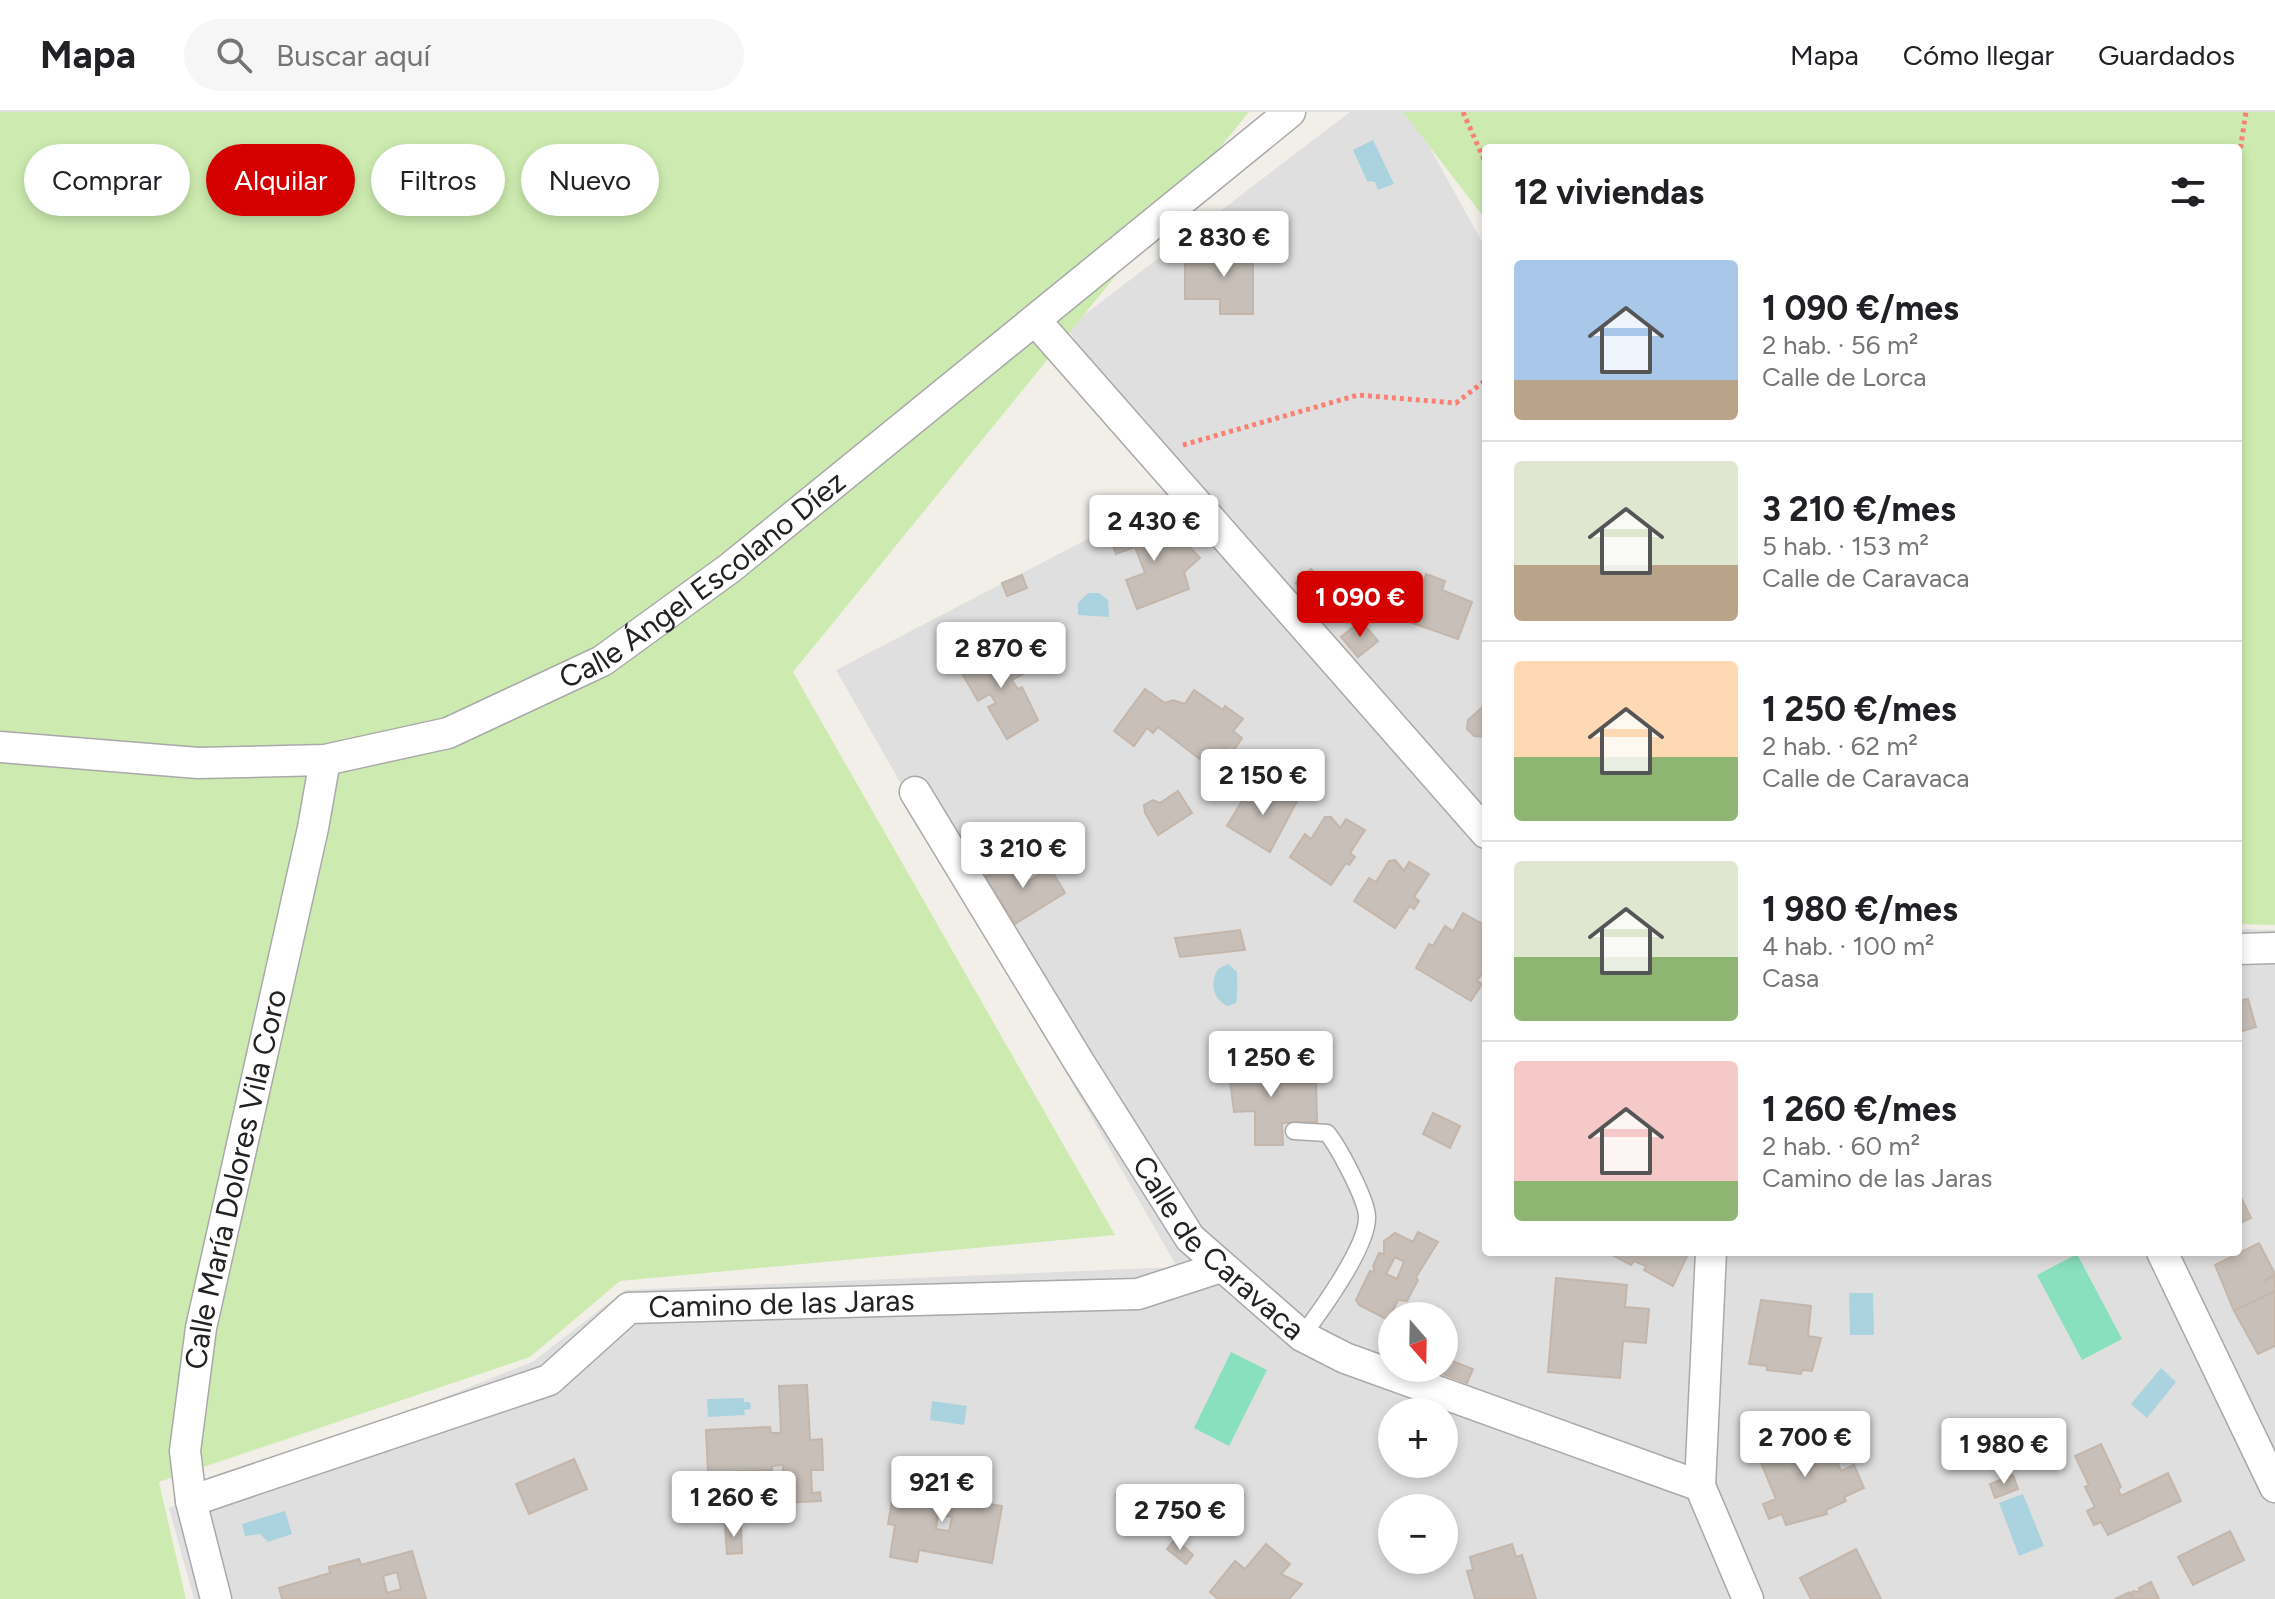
<!DOCTYPE html>
<html lang="es">
<head>
<meta charset="utf-8">
<style>
  :root { --surface:#fff; --page:#f6f6f6; --text:#202124; --muted:#757577; --line:#e0e0e0; --accent:#d40000 }
  body { margin:0; font-family:Figtree,sans-serif; background:var(--page); color:var(--text); height:100vh; display:flex; flex-direction:column; font-size:30px; white-space:nowrap }
  * { box-sizing:border-box; margin:0 }
  p { font-size:26px; color:var(--muted) }
  .icon { flex:none; width:44px; height:44px; fill:none; stroke:currentColor; stroke-width:2; stroke-linecap:round; stroke-linejoin:round }
  .map { position:relative; flex:1; overflow:hidden }
  .panel { position:absolute; left:1482px; top:32px; width:760px; height:1112px; display:flex; flex-direction:column; background:var(--surface); border-radius:8px; box-shadow:0 4px 12px #0003 }
  .panel>* { flex:none }
  .top-card { position:absolute; left:24px; top:32px; width:760px; height:72px; display:flex; gap:16px }
  .needle { width:52px; rotate:160deg }
  .tools { position:absolute; left:1378px; top:1190px; display:grid; gap:16px }
  .tools a { display:grid; place-items:center; width:80px; height:80px; border-radius:50%; background:var(--surface); box-shadow:0 4px 12px #0003; font-size:40px }
  .price { position:absolute; translate:-50% -68px; padding:0 18px; border-radius:8px; background:#fff; color:#222; font-size:26px; line-height:52px; filter:drop-shadow(0 2px 4px #0008) }
  .price::after { content:''; position:absolute; left:50%; top:48px; width:24px; height:18px; margin-left:-12px; background:inherit; clip-path:polygon(0 0,100% 0,50% 100%) }
  .price.on { background:var(--accent); color:#fff }
  ul { padding:0; list-style:none }
  li { display:flex; align-items:center; gap:24px; height:200px; padding:0 32px }
  li+li { border-top:2px solid var(--line) }
  li span { display:grid; place-items:center; flex:none; width:224px; height:160px; border-radius:8px; color:#555 }
  li>.icon { margin-inline-start:auto }
  span .icon { width:96px; height:96px; fill:#fffc; stroke-width:1 }
  li b { font-size:34px }
  h2 { display:flex; justify-content:space-between; align-items:center; height:96px; padding:0 32px; font-size:34px }
  .chip { padding:0 28px; border-radius:36px; background:var(--surface); box-shadow:0 4px 12px #0003; font-size:28px; line-height:72px }
  .chip.on { background:var(--accent); color:#fff }
  header { display:flex; align-items:center; gap:48px; box-sizing:border-box; height:112px; padding:0 40px; background:var(--surface); border-bottom:2px solid var(--line) }
  header strong { font-size:38px }
  nav { display:flex; gap:44px; margin-inline-start:auto; font-size:28px }
  .search { width:560px; height:72px; background:var(--page); display:flex; align-items:center; gap:20px; box-sizing:border-box; padding:0 28px; border-radius:44px; color:var(--muted); font-size:30px }
  .map>svg:first-child { display:block }
</style>
</head>
<body>
<header>
<strong>Mapa</strong>
<div class="search"><svg class="icon" aria-label="search" viewBox="0 0 24 24"><circle cx="10" cy="10" r="6"/><path d="M15 15l6 6"/></svg>Buscar aquí</div>
<nav><a>Mapa</a><a>Cómo llegar</a><a>Guardados</a></nav>
</header>
<div class="map">
<svg width="2275" height="1487" viewBox="0 0 2275 1487">
  <rect width="100%" height="100%" fill="#f2efe9"/>
  <path fill="#e0dfdf" fill-rule="evenodd" d="M1350,0H1410L1486,137V1140H2238V817L2275,818V1487H194L169,1396L534,1249L625,1178L1177,1155L836,558L1176,381L1067,216ZM1392,1204H1444V1256H1392ZM1392,1300H1444V1352H1392ZM1392,1396H1444V1448H1392Z"/>
  <g fill="#cdebb0">
    <polygon points="0,0 1249,0 793,560 1115,1123 620,1169 530,1245 159,1370 186,1487 0,1487"/>
    <polygon points="1403,0 2275,0 2275,813 2238,812 2238,36 1486,36 1486,108"/>
  </g>
  <g fill="#88e0be">
    <polygon points="2077,1142 2122,1227 2082,1248 2037,1163"/>
    <polygon points="1231,1240 1267,1258 1229,1334 1194,1316"/>
  </g>
  <g fill="#aad3df">
    <polygon points="1373,28 1394,72 1378,78 1375,70 1367,69 1353,38"/>
    <polygon points="1088,481 1099,481 1108,488 1109,505 1078,503 1078,491"/>
    <path d="M1228,852L1237,860C1237,867 1238,885 1236,891L1228,894C1212,887 1210,871 1218,857Z"/>
    <polygon points="1849,1181 1873,1181 1874,1223 1850,1223"/>
    <polygon points="2161,1256 2176,1270 2147,1306 2131,1292"/>
    <polygon points="744,1286 744,1290 750,1290 751,1297 744,1298 745,1303 708,1305 707,1287"/>
    <polygon points="932,1289 967,1294 964,1313 930,1308"/>
    <polygon points="2023,1382 2044,1434 2019,1444 1999,1391"/>
    <polygon points="285,1399 292,1422 268,1430 260,1422 245,1424 242,1412"/>
  </g>
  <g fill="#c7bfb8" stroke="#c4b6ab" stroke-width="2" fill-rule="evenodd">
    <polygon points="1217,133 1253,133 1253,202 1220,202 1220,187 1185,187 1185,150 1217,149"/>
    <polygon points="1142,406 1149,425 1166,419 1173,438 1183,428 1200,446 1184,460 1189,477 1137,497 1126,468 1145,461 1135,435 1116,442 1108,419"/>
    <polygon points="1311,457 1330,479 1315,492 1296,471"/>
    <polygon points="1426,462 1445,469 1442,478 1472,490 1458,527 1409,510"/>
    <polygon points="1022,463 1027,476 1007,484 1002,471"/>
    <polygon points="1361,509 1378,529 1358,545 1341,525"/>
    <polygon points="1008,537 1023,562 1012,568 1018,577 1022,575 1038,608 1007,627 988,595 996,591 990,582 978,589 959,556 989,538 993,545"/>
    <polygon points="1145,577 1165,591 1173,588 1185,592 1194,578 1223,598 1225,594 1243,607 1233,619 1242,626 1232,641 1223,635 1209,654 1158,615 1153,621 1147,616 1134,634 1114,619"/>
    <polygon points="1486,592 1486,625 1474,624 1467,617 1468,608"/>
    <polygon points="1261,671 1275,679 1276,676 1297,689 1270,740 1227,714 1242,689 1250,691"/>
    <polygon points="1178,679 1192,701 1158,723 1145,701 1144,693 1153,688 1160,691"/>
    <polygon points="1325,705 1331,705 1340,716 1346,707 1365,718 1350,741 1355,745 1349,753 1346,751 1331,773 1290,745 1305,722 1311,727"/>
    <polygon points="1014,746 1029,769 1050,756 1065,781 1015,812 985,765"/>
    <polygon points="1395,748 1404,759 1409,750 1429,762 1414,785 1419,789 1414,797 1410,794 1395,816 1354,789 1369,766 1376,770 1389,749"/>
    <polygon points="1463,801 1486,814 1486,855 1477,869 1482,872 1471,889 1416,856 1429,832 1433,834 1445,814 1453,819"/>
    <polygon points="1240,818 1245,838 1180,845 1175,826"/>
    <polygon points="2248,887 2256,915 2242,919 2238,910 2238,889"/>
    <polygon points="1271,947 1271,951 1279,950 1280,972 1316,971 1317,1010 1282,1011 1283,1033 1255,1033 1255,999 1234,1000 1228,953"/>
    <polygon points="1433,1001 1460,1014 1450,1036 1423,1022"/>
    <polygon points="2238,1079 2251,1106 2238,1112"/>
    <path d="M1418,1120L1438,1130L1416,1165L1418,1168L1407,1189L1398,1188L1390,1205L1384,1206L1359,1193L1356,1188L1370,1159L1375,1160L1373,1154L1379,1141L1384,1142V1129L1395,1121L1413,1130ZM1395,1145L1404,1150L1397,1167L1386,1162Z"/>
    <polygon points="2259,1131 2275,1162 2263,1169 2275,1164 2275,1179 2234,1199 2215,1153"/>
    <polygon points="1607,1140 1689,1140 1673,1174 1644,1158 1646,1154 1634,1149 1631,1153"/>
    <polygon points="1556,1166 1627,1173 1625,1195 1649,1197 1646,1231 1623,1229 1620,1266 1548,1260"/>
    <polygon points="2275,1179 2275,1234 2258,1242 2234,1199"/>
    <polygon points="1761,1188 1811,1194 1808,1224 1821,1226 1812,1259 1802,1258 1801,1262 1775,1259 1767,1258 1767,1254 1749,1252"/>
    <polygon points="1444,1246 1473,1257 1467,1271 1438,1260 1444,1256"/>
    <polygon points="807,1273 810,1328 822,1327 823,1358 811,1358 812,1381 820,1380 821,1389 738,1393 737,1385 784,1383 783,1353 772,1354 772,1358 708,1361 706,1318 770,1315 771,1321 781,1321 779,1274"/>
    <polygon points="1795,1319 1802,1338 1828,1328 1841,1359 1854,1353 1864,1376 1844,1385 1846,1389 1826,1398 1827,1402 1786,1413 1782,1402 1769,1407 1763,1392 1776,1387 1755,1336"/>
    <polygon points="2101,1332 2121,1375 2118,1377 2121,1384 2168,1361 2181,1389 2108,1423 2101,1410 2094,1413 2087,1399 2095,1395 2085,1375 2089,1373 2075,1344"/>
    <polygon points="574,1347 587,1377 529,1402 516,1372"/>
    <polygon points="2013,1363 2018,1377 1995,1386 1990,1372"/>
    <path d="M895,1371L973,1384L972,1389L1002,1394L992,1451L919,1438L917,1450L890,1445L895,1413L888,1412ZM938,1402L952,1405L949,1419L936,1417Z"/>
    <polygon points="741,1413 742,1441 727,1442 725,1414"/>
    <polygon points="2230,1419 2244,1448 2193,1473 2178,1445"/>
    <polygon points="1175,1427 1193,1443 1186,1452 1167,1437"/>
    <polygon points="1266,1432 1290,1452 1281,1462 1302,1472 1289,1487 1218,1487 1210,1480 1235,1449 1245,1457"/>
    <polygon points="1512,1432 1516,1445 1522,1443 1536,1487 1475,1487 1467,1459 1473,1458 1470,1445"/>
    <polygon points="1856,1437 1881,1487 1811,1487 1800,1466"/>
    <path d="M412,1439L426,1487H282L279,1476L330,1461L329,1455L359,1447L361,1453ZM397,1460L401,1477L387,1481L383,1464Z"/>
    <polygon points="2151,1470 2159,1487 2115,1487 2130,1480 2132,1484 2133,1479 2140,1480 2139,1476"/>
  </g>
  <g fill="none" stroke-linecap="round" stroke-linejoin="round">
    <g stroke="#a9a9a9" stroke-width="19">
      <path id="lane" d="M1294,1019L1327,1021C1338,1034 1367,1088 1367,1105C1368,1134 1320,1200 1302,1224"/>
    </g>
    <g stroke="#a9a9a9" stroke-width="33">
      <g id="street">
        <polyline points="1035,208 1486,721"/>
        <path id="s1" d="M0,635L198,651L325,648L448,621L602,549L730,456L1290,0"/>
        <path id="s2" d="M915,680L1079,950L1190,1126L1302,1224L1345,1246L1700,1374"/>
        <polyline points="2238,837 2275,836"/>
        <polyline points="1711,1140 1700,1374 1748,1487"/>
        <polyline points="2162,1140 2275,1375"/>
        <path id="s3" d="M191,1389L549,1268L629,1196L1138,1182L1221,1155"/>
        <path id="s4" d="M216,1487L191,1389L185,1339L201,1216L313,716L325,648"/>
      </g>
    </g>
    <g stroke="#fa8072" stroke-width="5" stroke-dasharray="4 4" stroke-linecap="butt">
      <polyline points="1463,0 1486,52"/>
      <polyline points="2238,52 2246,0"/>
      <polyline points="1183,333 1358,283 1456,291 1486,268"/>
    </g>
    <use href="#lane" stroke="#fff" stroke-width="16"/>
    <use href="#street" stroke="#fff" stroke-width="30"/>
  </g>
  <g text-anchor="middle" stroke-width="6" stroke-linejoin="round" paint-order="stroke">
    <g font-size="30" fill="#222" stroke="#fff">
      <text dy="10" stroke="none"><textPath href="#s1" startOffset="750">Calle Ángel Escolano Díez</textPath></text>
      <text dy="10" stroke="none"><textPath href="#s4" startOffset="428">Calle María Dolores Vila Coro</textPath></text>
      <text dy="10" stroke="none"><textPath href="#s2" startOffset="550">Calle de Caravaca</textPath></text>
      <text dy="10" stroke="none"><textPath href="#s3" startOffset="638">Camino de las Jaras</textPath></text>
    </g>
  </g>
</svg>
<div class="tools">
<a><svg class="needle" viewBox="-14 -14 28 28"><path d="M0-13l5 13h-10z" fill="#e53935"/><path d="M0 13l5-13h-10z" fill="#757577"/></svg></a>
<a>+</a>
<a>−</a>
</div>
<b class="price" style="left:1224px;top:167px">2 830 €</b>
<b class="price" style="left:1154px;top:451px">2 430 €</b>
<b class="price on" style="left:1360px;top:527px">1 090 €</b>
<b class="price" style="left:1001px;top:578px">2 870 €</b>
<b class="price" style="left:1263px;top:705px">2 150 €</b>
<b class="price" style="left:1023px;top:778px">3 210 €</b>
<b class="price" style="left:1271px;top:987px">1 250 €</b>
<b class="price" style="left:1805px;top:1367px">2 700 €</b>
<b class="price" style="left:2004px;top:1374px">1 980 €</b>
<b class="price" style="left:942px;top:1412px">921 €</b>
<b class="price" style="left:734px;top:1427px">1 260 €</b>
<b class="price" style="left:1180px;top:1440px">2 750 €</b>
<div class="top-card">
<a class="chip">Comprar</a>
<a class="chip on">Alquilar</a>
<a class="chip">Filtros</a>
<a class="chip">Nuevo</a>
</div>
<section class="panel">
<h2>12 viviendas<svg class="icon" aria-label="filters" viewBox="0 0 24 24"><path d="M4 7h16M4 17h16"/><circle cx="9" cy="7" r="2"/><circle cx="15" cy="17" r="2"/></svg></h2>
<ul>
<li><span style="background:linear-gradient(#a9c7e8 75%,#b9a48a 0)"><svg class="icon" aria-label="home" viewBox="0 0 24 24"><path d="M3 11l9-7 9 7M6 9v11h12V9"/></svg></span><div><b>1 090 €/mes</b><p>2 hab. · 56 m²</p><p>Calle de Lorca</p></div></li>
<li><span style="background:linear-gradient(#dfe7d0 65%,#b9a48a 0)"><svg class="icon" aria-label="home" viewBox="0 0 24 24"><path d="M3 11l9-7 9 7M6 9v11h12V9"/></svg></span><div><b>3 210 €/mes</b><p>5 hab. · 153 m²</p><p>Calle de Caravaca</p></div></li>
<li><span style="background:linear-gradient(#ffd9b3 60%,#8fb573 0)"><svg class="icon" aria-label="home" viewBox="0 0 24 24"><path d="M3 11l9-7 9 7M6 9v11h12V9"/></svg></span><div><b>1 250 €/mes</b><p>2 hab. · 62 m²</p><p>Calle de Caravaca</p></div></li>
<li><span style="background:linear-gradient(#dfe7d0 60%,#8fb573 0)"><svg class="icon" aria-label="home" viewBox="0 0 24 24"><path d="M3 11l9-7 9 7M6 9v11h12V9"/></svg></span><div><b>1 980 €/mes</b><p>4 hab. · 100 m²</p><p>Casa</p></div></li>
<li><span style="background:linear-gradient(#f6c9c9 75%,#8fb573 0)"><svg class="icon" aria-label="home" viewBox="0 0 24 24"><path d="M3 11l9-7 9 7M6 9v11h12V9"/></svg></span><div><b>1 260 €/mes</b><p>2 hab. · 60 m²</p><p>Camino de las Jaras</p></div></li>
</ul>
</section>
</div>
</body>
</html>
